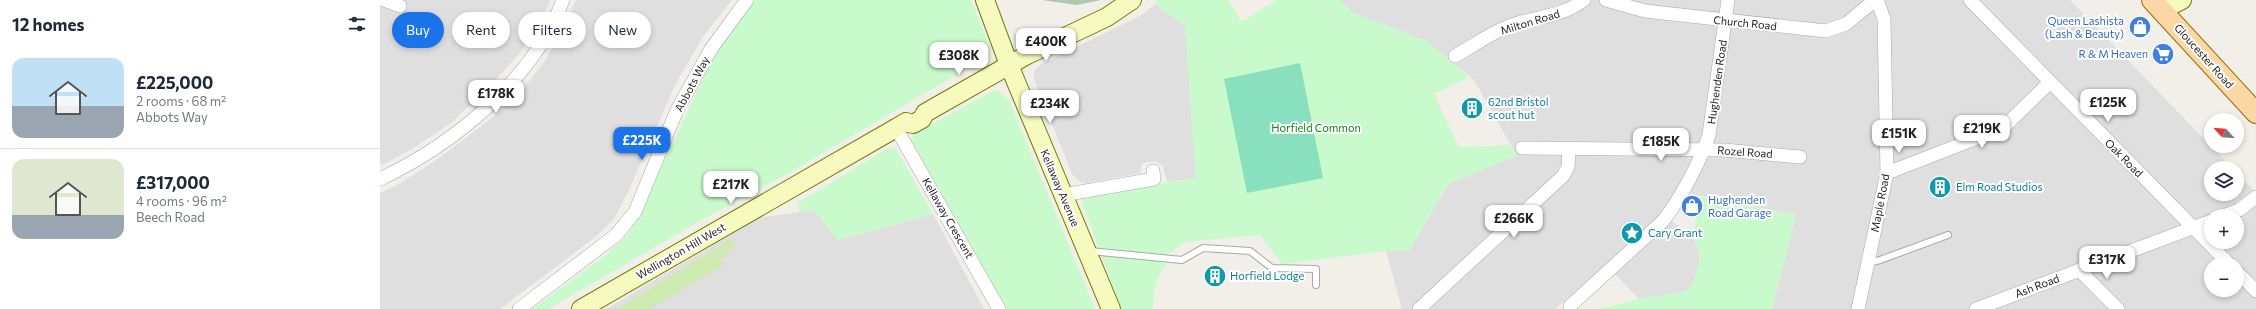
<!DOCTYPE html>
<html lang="en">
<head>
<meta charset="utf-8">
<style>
  :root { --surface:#fff; --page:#f6f6f7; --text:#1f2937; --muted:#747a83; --line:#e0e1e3; --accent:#1a73e8 }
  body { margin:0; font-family:Commissioner,sans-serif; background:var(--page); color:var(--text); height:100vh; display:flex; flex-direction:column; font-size:15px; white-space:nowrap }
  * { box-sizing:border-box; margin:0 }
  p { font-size:13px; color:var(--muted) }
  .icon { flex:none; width:22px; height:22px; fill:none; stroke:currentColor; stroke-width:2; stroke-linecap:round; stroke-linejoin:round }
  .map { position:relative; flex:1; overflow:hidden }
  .panel { display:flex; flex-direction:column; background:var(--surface); width:380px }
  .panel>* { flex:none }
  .guide { position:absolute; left:12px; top:12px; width:380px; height:36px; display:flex; gap:8px }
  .needle { width:26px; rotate:296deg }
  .controls { position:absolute; left:1824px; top:113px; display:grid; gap:8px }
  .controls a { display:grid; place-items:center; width:40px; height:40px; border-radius:50%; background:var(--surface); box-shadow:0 2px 6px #0003; font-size:20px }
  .price { position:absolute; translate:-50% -34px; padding:0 9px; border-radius:8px; background:#fff; color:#222; font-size:13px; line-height:26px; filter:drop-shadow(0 1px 2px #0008) }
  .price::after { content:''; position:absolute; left:50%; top:24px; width:12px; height:9px; margin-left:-6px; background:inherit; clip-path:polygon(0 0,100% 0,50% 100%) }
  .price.current { background:var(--accent); color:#fff }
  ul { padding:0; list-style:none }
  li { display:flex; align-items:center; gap:12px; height:100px; padding:0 12px }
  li+li { border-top:1px solid var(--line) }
  li span { display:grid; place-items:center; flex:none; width:112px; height:80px; border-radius:12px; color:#555 }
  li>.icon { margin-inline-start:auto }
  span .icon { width:48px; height:48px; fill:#fffc; stroke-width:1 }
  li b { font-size:17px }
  h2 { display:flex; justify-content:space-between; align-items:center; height:48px; padding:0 12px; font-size:17px }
  .tag { padding:0 14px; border-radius:18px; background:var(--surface); box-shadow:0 2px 6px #0003; font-size:14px; line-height:36px }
  .tag.current { background:var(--accent); color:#fff }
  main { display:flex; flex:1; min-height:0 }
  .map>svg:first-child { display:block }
</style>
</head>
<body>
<main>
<section class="panel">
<h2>12 homes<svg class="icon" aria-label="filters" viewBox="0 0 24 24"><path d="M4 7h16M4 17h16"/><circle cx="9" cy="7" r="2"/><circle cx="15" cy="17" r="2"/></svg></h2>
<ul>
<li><span style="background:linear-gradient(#bfe0f5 60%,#9aa5b1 0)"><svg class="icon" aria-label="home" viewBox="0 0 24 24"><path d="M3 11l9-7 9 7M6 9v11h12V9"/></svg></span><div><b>£225,000</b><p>2 rooms · 68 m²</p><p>Abbots Way</p></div></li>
<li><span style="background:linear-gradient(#dfe7d0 70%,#9aa5b1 0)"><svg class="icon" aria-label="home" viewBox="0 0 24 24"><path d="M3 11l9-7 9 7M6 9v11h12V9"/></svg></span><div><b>£317,000</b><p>4 rooms · 96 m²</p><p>Beech Road</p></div></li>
</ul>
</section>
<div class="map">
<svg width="1876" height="309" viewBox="0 0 1876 309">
  <rect width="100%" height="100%" fill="#f2efe9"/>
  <g fill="#e0dfdf" fill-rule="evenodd">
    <polygon points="0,0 170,0 161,22 139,54 108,88 71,123 32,149 0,166"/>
    <polygon points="196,0 352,0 324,35 295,85 248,192 233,220 214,238 120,309 0,309 0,193 19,184 55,161 116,115 143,89 165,61 182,32"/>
    <path d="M959,0H1690L1852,168H1831V194H1857V173L1876,193V309H1392L1416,215L1297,191L1281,214L1313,235L1320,259L1313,284L1304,292L1259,299L1226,265L1175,309H1022L1006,251H1029L1069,183L1137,156L1094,80L1046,41L973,13ZM1831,216H1857V242H1831ZM1831,264H1857V290H1831Z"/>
    <polygon points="775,4 805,25 816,178 787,182 783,166 775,161 762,163 760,173 705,183 700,182 692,174 654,79 654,72 660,65 762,15"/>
    <polygon points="434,210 458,240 553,214 604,309 226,309 379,218"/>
  </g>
  <polygon fill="#cdebb0" points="351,239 355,245 340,260 343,265 270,309 237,309"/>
  <polygon fill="#aacbaf" points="662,0 721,0 697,5"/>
  <g fill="#c8facc">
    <polygon points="376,0 591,0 610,47 605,58 402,177 327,217 168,309 153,309 226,255 248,234 262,209 336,51"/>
    <path d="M777,0H848L862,22L896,0H959L973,13L1046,41L1089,77L1054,94L1079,147L1130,145L1137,156L1069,183L1029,251H1006L902,264L880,235L805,242L789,253L787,264C776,273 773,296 773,309H741L700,196L816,178L805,25L775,4Z"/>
    <polygon points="617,90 629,100 715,309 627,309 532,142 533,135 612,91"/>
    <polygon points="508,148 516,149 553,214 458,240 435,210 419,212 418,203"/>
    <polygon points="1320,197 1416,215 1392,309 1220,309 1259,299 1304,292 1313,284 1320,259 1313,235"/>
  </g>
  <polygon fill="#88e0be" points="920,63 943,178 867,193 844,79"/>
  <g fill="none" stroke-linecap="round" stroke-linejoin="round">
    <g stroke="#a9a9a9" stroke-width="8">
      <g id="lane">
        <polyline points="710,251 802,260 823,248 870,251 892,268 936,269 936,285"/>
        <polyline points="1488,263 1500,260 1568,235"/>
      </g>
    </g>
    <g stroke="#a9a9a9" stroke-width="14">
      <g id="street">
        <polyline points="4,0 20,6"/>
        <polyline points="1226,0 1265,11 1446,31 1466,24 1495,0"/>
        <polyline points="1590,0 1849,264"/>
        <path d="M1075,56C1096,44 1115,30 1138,23C1163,16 1182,16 1204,0"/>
        <polyline points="516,128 619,309"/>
        <polyline points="1142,148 1344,150 1420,157"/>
        <polyline points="1507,173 1623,128 1670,82"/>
        <path d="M0,179C74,144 154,79 183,0"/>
        <polyline points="683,195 774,179 773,171"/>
        <polyline points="1843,216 1859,210 1876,197"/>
        <polyline points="1699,270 1738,309"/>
        <polyline points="1857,272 1876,291"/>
        <path d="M1190,306L1283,221C1301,198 1320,162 1329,135L1348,0"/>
        <polyline points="139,309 236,235 255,212 297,110 331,49 367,0"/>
        <polyline points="1039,309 1183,176 1188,167 1189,149"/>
        <polyline points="1478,309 1507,173 1504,19 1497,0"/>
        <polyline points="1596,309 1831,221"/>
      </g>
    </g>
    <g stroke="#707d05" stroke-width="20">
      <g id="secondary">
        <polyline points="605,0 629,65 731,309"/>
        <polyline points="1782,10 1802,0"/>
        <polyline points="201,309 516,128 526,122 533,124 542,119 545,113 647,55 727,17 752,0"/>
      </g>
    </g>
    <g stroke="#a06b00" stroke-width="22">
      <polyline id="primary" points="1772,0 1876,113"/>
    </g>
    <use href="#lane" stroke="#fff" stroke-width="6"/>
    <use href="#street" stroke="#fff" stroke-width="13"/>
    <use href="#secondary" stroke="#f7fabf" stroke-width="18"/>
    <use href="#primary" stroke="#fcd6a4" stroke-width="20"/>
  </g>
  <defs>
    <g id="shop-disc" transform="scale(1.15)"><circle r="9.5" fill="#3f7fe0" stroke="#fff"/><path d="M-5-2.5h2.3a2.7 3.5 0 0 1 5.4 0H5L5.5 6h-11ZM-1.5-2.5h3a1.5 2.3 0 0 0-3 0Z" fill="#fff"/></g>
    <g id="supermarket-disc" transform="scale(1.15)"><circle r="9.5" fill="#3f7fe0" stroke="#fff"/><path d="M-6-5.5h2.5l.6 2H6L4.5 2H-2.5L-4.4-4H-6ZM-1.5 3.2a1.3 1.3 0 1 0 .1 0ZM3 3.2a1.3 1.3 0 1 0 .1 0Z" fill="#fff"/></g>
    <g id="building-disc" transform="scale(1.15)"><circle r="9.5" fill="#0f9aa8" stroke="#fff"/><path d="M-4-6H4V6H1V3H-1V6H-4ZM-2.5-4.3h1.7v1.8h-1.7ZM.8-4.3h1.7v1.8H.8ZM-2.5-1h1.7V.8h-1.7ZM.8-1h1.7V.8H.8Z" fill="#fff"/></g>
    <g id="sight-disc" transform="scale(1.15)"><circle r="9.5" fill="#0f9aa8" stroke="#fff"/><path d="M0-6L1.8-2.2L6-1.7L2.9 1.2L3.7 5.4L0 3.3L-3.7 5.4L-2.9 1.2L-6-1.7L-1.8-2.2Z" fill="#fff"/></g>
  </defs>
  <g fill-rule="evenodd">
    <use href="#shop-disc" x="1760" y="27"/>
    <use href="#supermarket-disc" x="1783" y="54"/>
    <use href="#building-disc" x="1092" y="108"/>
    <use href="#building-disc" x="1560" y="187"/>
    <use href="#shop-disc" x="1312" y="206"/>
    <use href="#sight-disc" x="1252" y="233"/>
    <use href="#building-disc" x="835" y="276"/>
  </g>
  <g text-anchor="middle" stroke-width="4" stroke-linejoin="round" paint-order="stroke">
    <g font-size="11" fill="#366cbe" stroke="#fff" text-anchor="end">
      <text x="1744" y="25">Queen Lashista<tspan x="1744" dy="13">(Lash &amp; Beauty)</tspan></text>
      <text x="1768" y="58">R &amp; M Heaven</text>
      <text x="1328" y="204" text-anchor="start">Hughenden<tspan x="1328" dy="13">Road Garage</tspan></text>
    </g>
    <g font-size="11" fill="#222" stroke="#fff">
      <text transform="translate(1150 22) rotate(-17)" y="4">Milton Road</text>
      <text transform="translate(1365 23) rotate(6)" y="4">Church Road</text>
      <text transform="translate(1824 56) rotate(48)" y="4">Gloucester Road</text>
      <text transform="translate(1337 82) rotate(-82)" y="4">Hughenden Road</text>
      <text transform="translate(312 84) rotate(-62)" y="4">Abbots Way</text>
      <text transform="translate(1365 152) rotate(4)" y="4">Rozel Road</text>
      <text transform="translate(1744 158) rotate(45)" y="4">Oak Road</text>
      <text transform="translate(680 188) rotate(67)" y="4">Kellaway Avenue</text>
      <text transform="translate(1500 203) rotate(-79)" y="4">Maple Road</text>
      <text transform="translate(568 218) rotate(60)" y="4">Kellaway Crescent</text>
      <text transform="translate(301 251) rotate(-30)" y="4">Wellington Hill West</text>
      <text transform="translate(1657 286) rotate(-21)" y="4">Ash Road</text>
    </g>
    <g font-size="11" fill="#0d838f" stroke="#fff" text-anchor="start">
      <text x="1108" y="106">62nd Bristol<tspan x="1108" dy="13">scout hut</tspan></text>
      <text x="1576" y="191">Elm Road Studios</text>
      <text x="1268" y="237">Cary Grant</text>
      <text x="850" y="280">Horfield Lodge</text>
    </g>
    <g font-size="11" fill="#0c8416" stroke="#fff">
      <text x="936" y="132">Horfield Common</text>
    </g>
  </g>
</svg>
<div class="controls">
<a><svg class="needle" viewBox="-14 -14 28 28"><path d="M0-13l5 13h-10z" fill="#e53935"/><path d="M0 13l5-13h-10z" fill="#747a83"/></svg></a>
<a><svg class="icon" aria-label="layers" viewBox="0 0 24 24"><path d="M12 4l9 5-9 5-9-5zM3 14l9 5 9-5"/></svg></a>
<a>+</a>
<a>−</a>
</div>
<b class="price" style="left:666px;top:62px">£400K</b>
<b class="price" style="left:579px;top:76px">£308K</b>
<b class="price" style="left:116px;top:114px">£178K</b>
<b class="price" style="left:1728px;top:123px">£125K</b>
<b class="price" style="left:670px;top:124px">£234K</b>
<b class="price" style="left:1602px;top:149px">£219K</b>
<b class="price" style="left:1519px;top:154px">£151K</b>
<b class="price current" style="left:262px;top:161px">£225K</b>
<b class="price" style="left:1281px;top:162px">£185K</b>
<b class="price" style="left:351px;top:205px">£217K</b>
<b class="price" style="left:1134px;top:239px">£266K</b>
<b class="price" style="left:1727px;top:280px">£317K</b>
<div class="guide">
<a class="tag current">Buy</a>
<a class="tag">Rent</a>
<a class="tag">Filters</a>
<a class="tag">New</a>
</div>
</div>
</main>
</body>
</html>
